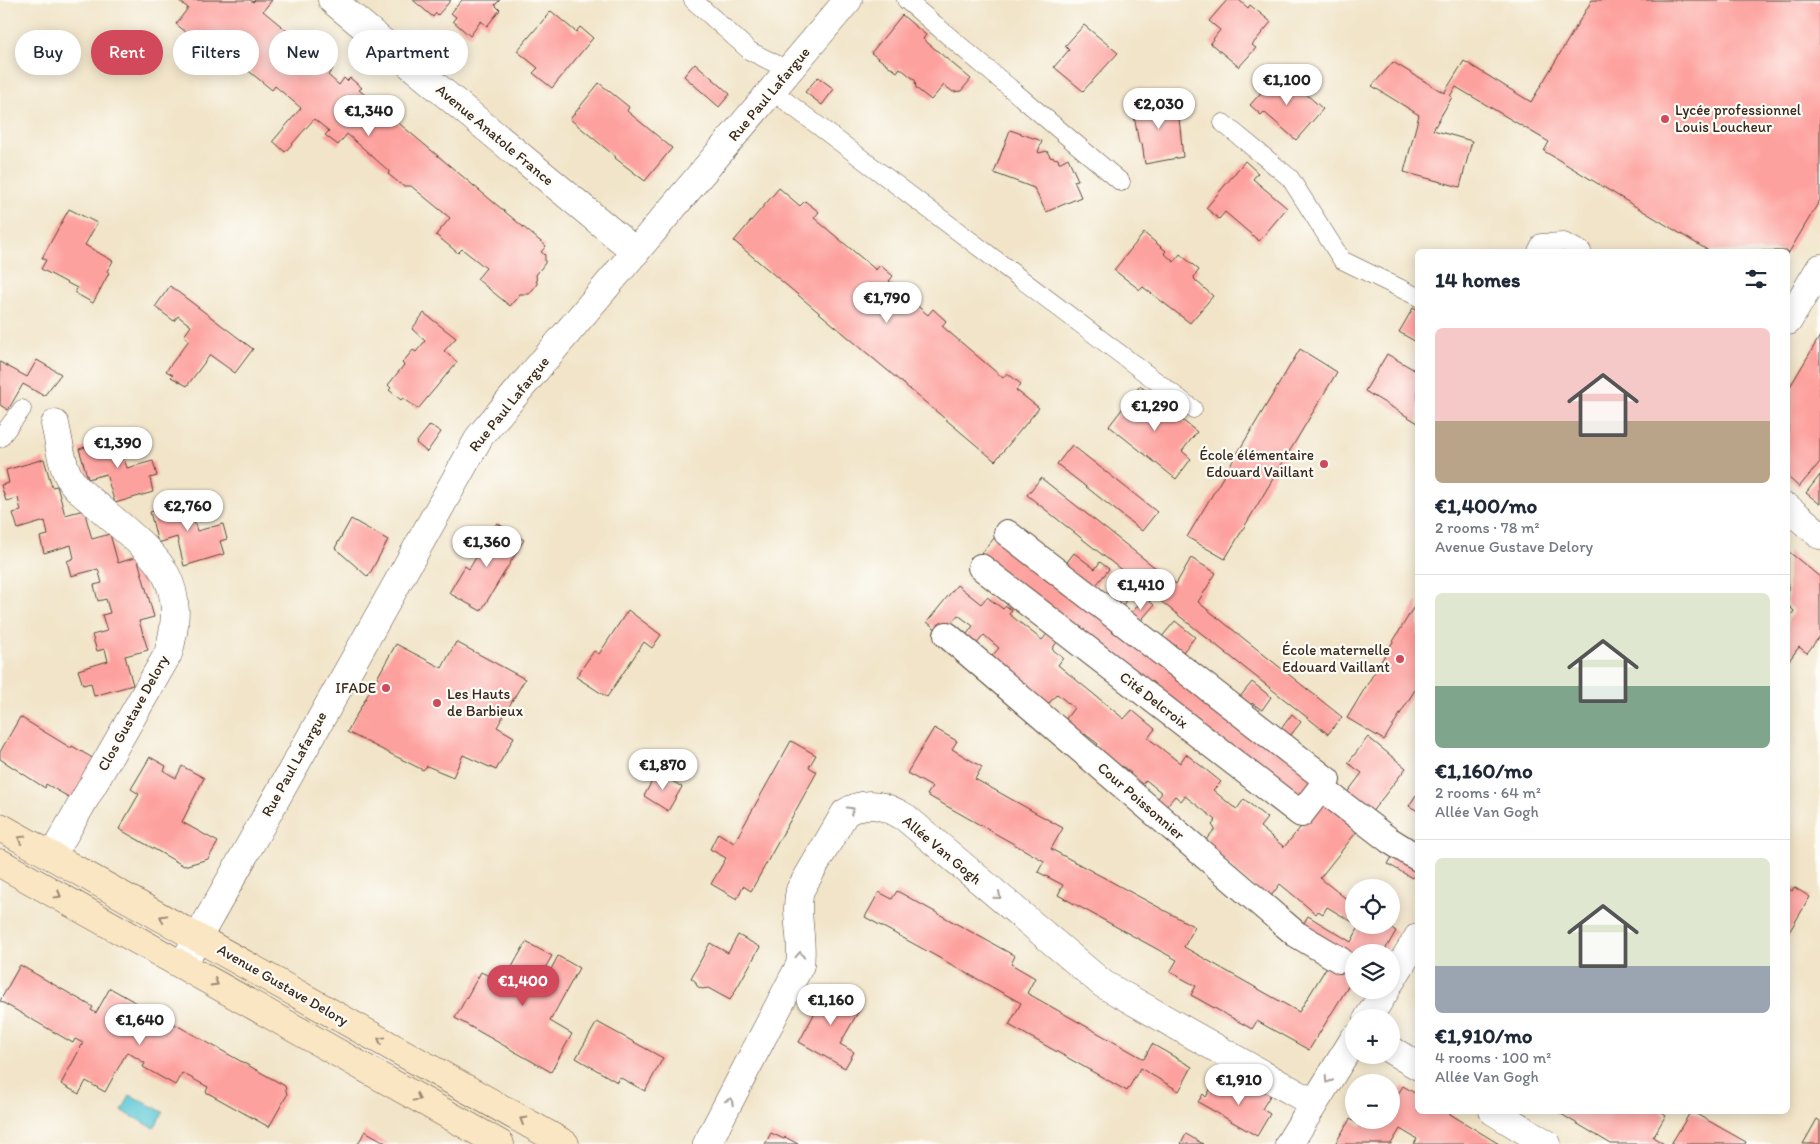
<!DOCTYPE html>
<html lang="en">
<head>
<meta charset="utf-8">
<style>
  :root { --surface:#fff; --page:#f2f2f3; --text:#1f2937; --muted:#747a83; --line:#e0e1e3; --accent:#d1495b }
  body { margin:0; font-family:Itim,sans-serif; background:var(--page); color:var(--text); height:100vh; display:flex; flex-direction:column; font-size:19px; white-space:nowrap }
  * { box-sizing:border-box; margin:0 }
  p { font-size:16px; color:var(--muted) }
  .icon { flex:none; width:28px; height:28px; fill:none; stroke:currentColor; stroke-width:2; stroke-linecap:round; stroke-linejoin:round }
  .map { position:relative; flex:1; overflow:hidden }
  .panel { position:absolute; left:1415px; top:249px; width:375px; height:865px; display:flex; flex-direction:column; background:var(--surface); border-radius:8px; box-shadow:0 2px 12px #0003 }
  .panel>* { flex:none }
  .guide { position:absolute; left:15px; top:30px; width:475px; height:45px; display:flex; gap:10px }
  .buttons { position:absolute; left:1345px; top:879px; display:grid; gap:10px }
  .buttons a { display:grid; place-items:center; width:55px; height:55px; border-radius:50%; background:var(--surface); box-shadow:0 2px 12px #0003; font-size:25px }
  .price { position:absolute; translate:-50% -42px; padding:0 11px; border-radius:18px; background:#fff; color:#222; font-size:16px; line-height:32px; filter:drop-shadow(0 1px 2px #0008) }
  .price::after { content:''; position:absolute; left:50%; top:30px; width:15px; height:11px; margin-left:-8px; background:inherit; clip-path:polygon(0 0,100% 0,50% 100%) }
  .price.current { background:var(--accent); color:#fff }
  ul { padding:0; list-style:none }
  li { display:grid; align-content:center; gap:10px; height:265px; padding:0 20px }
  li+li { border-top:1px solid var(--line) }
  li span { display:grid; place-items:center; height:155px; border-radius:8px; color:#555 }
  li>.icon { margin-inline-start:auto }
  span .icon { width:90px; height:90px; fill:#fffc; stroke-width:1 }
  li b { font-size:21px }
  h2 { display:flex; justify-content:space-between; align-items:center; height:60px; padding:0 20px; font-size:21px }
  .chip { padding:0 18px; border-radius:22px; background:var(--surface); box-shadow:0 2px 12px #0003; font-size:18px; line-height:45px }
  .chip.current { background:var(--accent); color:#fff }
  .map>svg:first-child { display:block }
</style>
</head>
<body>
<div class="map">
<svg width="1820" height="1144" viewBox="0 0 1820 1144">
  <rect width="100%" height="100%" fill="#fdfcf7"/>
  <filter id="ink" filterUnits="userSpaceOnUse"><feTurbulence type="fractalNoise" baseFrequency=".02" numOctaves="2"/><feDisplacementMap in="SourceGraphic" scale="10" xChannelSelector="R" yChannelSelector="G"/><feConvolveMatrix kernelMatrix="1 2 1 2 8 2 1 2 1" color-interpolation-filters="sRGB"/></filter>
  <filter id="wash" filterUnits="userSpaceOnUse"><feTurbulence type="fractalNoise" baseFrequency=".0096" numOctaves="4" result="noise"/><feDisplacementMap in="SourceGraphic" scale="20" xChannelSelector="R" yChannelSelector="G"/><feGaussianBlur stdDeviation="1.12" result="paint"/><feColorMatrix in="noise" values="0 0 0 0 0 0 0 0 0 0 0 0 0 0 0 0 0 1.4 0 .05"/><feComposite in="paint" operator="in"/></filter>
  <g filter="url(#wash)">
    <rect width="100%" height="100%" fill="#f1e4c8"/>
    <polygon fill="#5ec9d7" stroke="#4c7a7a" points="130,1095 163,1112 154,1128 122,1111"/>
    <g id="blocks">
      <g fill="#fda19e">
        <polygon points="178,0 250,0 253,2 255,0 272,0 263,11 333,69 328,75 339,85 344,78 347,81 350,78 362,88 359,90 546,246 541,252 545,255 545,263 536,275 537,284 529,294 520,294 510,306 477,279 486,268 462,249 458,253 436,235 450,218 411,186 403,186 388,174 390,172 347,134 338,145 325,135 329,131 314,119 285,152 273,141 301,108 275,86 272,90 223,50 215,50 206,42 203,46 176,24 188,8"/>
        <polygon points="413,0 451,0 438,15 436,13 433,17"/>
        <polygon points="462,0 500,0 495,5 500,10 487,26 481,21 470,36 453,21 456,17 451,13"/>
        <polygon points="1227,0 1239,0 1248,8 1250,5 1271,22 1252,45 1256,48 1239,67 1210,43 1220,30 1209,21"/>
        <polygon points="1592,0 1820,0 1820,200 1788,254 1788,251 1709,251 1544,151 1549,142 1456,87 1450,96 1452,97 1433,130 1472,141 1460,187 1404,172 1419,115 1372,86 1393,62 1444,93 1464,61 1531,102"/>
        <polygon points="551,11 576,32 580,27 593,38 552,88 533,73 538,68 517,51"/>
        <polygon points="902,15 926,35 923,39 971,79 961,91 953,92 944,85 931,100 916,88 915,80 900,68 897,72 871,53"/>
        <polygon points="1084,25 1118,53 1083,91 1054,67 1069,50 1065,46"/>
        <polygon points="695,63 730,94 719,107 684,76"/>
        <polygon points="1280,71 1323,109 1296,140 1264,112 1261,115 1250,105"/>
        <polygon points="818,77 834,89 822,105 805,92"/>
        <polygon points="599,83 629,107 627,111 672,148 645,181 615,158 616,157 570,119"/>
        <polygon points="1177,98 1183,157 1145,164 1142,143 1139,143 1132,105"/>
        <polygon points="1010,130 1042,141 1038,152 1039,153 1047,151 1050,157 1058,159 1059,163 1068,158 1078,180 1074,181 1081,197 1046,212 1034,188 994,173"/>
        <polygon points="1245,161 1258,173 1253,179 1287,208 1259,241 1225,212 1219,219 1206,208"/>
        <polygon points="779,188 800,206 805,201 819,212 814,218 876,270 880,265 893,276 889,281 928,315 933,309 946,321 942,326 1003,378 1007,373 1021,384 1016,390 1039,408 995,461 734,241"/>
        <polygon points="69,209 97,223 85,245 113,261 107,271 109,273 93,303 75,293 77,288 41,269 46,260 42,258"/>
        <polygon points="1144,233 1166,251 1164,253 1174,262 1180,254 1199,270 1194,277 1195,280 1213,296 1190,323 1143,287 1140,290 1114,270"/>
        <polygon points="170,286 253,349 235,373 210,355 187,386 171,377 173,375 166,371 189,340 184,336 191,326 178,316 174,321 155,307"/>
        <polygon points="1413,308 1418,311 1418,343 1399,332"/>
        <polygon points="424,313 456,338 444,351 457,362 418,409 403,398 401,400 389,390 391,388 388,385 404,365 402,363 413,350 416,352 425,341 412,329"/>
        <polygon points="1820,336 1820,462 1799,487 1788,477 1788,390"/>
        <polygon points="1300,349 1337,372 1225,559 1187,537"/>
        <polygon points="1387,354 1418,372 1418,423 1365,391"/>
        <polygon points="37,360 61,374 44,396 23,384 8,410 0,405 0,362 27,377"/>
        <polygon points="1140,386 1197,432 1182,451 1191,459 1176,479 1109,426"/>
        <polygon points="430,425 441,432 427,452 416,443"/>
        <polygon points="126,435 130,451 122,453 127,468 153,461 157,476 150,478 153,492 115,503 106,474 88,479 79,449"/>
        <polygon points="1072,445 1157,512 1142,531 1057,464"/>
        <polygon points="44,459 52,487 57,486 65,515 84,510 92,539 110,534 118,563 137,557 154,617 139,621 148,650 125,656 133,685 94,696 91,683 83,685 78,670 108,661 105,649 97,651 92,635 107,631 102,615 110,613 106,599 98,601 94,585 102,583 98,569 71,576 67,561 74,558 71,545 44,553 40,537 48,535 45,521 18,529 13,513 21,511 18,498 6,501 1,485 9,483 6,470"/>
        <polygon points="1820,475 1820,504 1806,493"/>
        <polygon points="1041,478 1176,584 1191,558 1216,573 1198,602 1342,717 1328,734 1027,495"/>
        <polygon points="197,499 201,514 193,517 197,531 223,524 227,539 220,541 224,554 184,566 177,537 158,543 150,512"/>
        <polygon points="351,519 388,540 368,577 335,548"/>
        <polygon points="497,523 524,540 481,611 449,593 465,566 469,569"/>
        <polygon points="1000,531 1318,782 1299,807 980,555"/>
        <polygon points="1788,551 1820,577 1820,636 1807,653 1799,647 1788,662 1788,619 1794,611 1788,605"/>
        <polygon points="1074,553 1095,569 1100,562 1109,569 1093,589 1064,566"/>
        <polygon points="957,585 981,604 987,597 1003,609 1006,606 1012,610 1009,614 1042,640 1047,634 1057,642 1052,649 1063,658 1058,665 1124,719 1132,710 1155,729 1148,738 1180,763 1186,754 1210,773 1221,782 1213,790 1232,806 1237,809 1244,799 1267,818 1260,827 1284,847 1306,821 1323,796 1362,825 1320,878 1354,905 1354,923 1327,907 1323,914 1318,911 1316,914 1280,884 1268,900 1204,842 1215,829 1212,825 1216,820 1185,796 1181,801 1175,796 1164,809 1155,802 1162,793 1146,780 1139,788 1127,778 1131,773 1122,766 1117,773 1094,751 1098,744 1085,734 1081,740 1061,725 1074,708 1057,694 1044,709 986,663 999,648 984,635 971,651 960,643 973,626 958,615 942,634 927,622"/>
        <polygon points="1120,592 1127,598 1120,611 1109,603"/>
        <polygon points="1144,597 1154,605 1138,624 1129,617"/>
        <polygon points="1418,600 1418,685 1384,740 1347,718"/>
        <polygon points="628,610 661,635 652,648 644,642 607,697 576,677 594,651 599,654"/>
        <polygon points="1175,621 1195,637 1183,652 1173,644 1166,654 1155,645"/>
        <polygon points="456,642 525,679 497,727 514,737 496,770 463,755 453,777 427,766 423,770 347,732 396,644 442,668"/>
        <polygon points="1252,682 1271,697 1262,710 1252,703 1245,712 1235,703"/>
        <polygon points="1292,714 1301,722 1290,736 1281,729"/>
        <polygon points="20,717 71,748 72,746 96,760 74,800 46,784 45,788 0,759 0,752"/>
        <polygon points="934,728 957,741 952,749 982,767 975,779 1063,828 1051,849 1195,927 1184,947 1299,1012 1331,960 1299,931 1308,916 1351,942 1360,925 1387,925 1396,931 1384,952 1354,952 1354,977 1309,1050 1257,1021 1252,1029 1191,995 1196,986 1170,972 1177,960 1058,895 1063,885 1038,872 1044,861 927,795 932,787 907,773"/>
        <polygon points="1368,737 1406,768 1367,818 1343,798 1362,773 1348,763"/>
        <polygon points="791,741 816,755 809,767 817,772 751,891 743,886 737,899 711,884 726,858 710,849 718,833 734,843"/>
        <polygon points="150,757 166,766 164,771 176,778 182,766 204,778 182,822 218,842 208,859 184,866 119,829 139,794 131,789"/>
        <polygon points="657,772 682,787 668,811 644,796"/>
        <polygon points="1416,795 1418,796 1418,811 1409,806"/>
        <polygon points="1395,852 1418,869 1412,878 1388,864"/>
        <polygon points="1794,887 1810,897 1788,934 1788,888 1792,891"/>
        <polygon points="897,891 1015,956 1011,964 1035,978 1027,993 1144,1059 1152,1044 1192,1067 1179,1091 1140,1068 1127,1091 1009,1025 1021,1003 865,917 879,892 892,899"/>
        <polygon points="738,935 760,947 730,1000 708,988 702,989 697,986 695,981 691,978 710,943 728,953"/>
        <polygon points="526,942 552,956 545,968 550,971 558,956 579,968 550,1021 572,1034 551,1072 455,1018 481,972 503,983"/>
        <polygon points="20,965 93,1007 91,1010 96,1013 110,988 285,1086 287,1095 269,1127 206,1092 208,1087 182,1073 175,1085 143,1067 145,1063 127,1052 105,1092 86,1081 79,1094 61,1084 83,1043 75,1039 73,1043 0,1001"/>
        <polygon points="823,986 861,1007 840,1044 854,1052 845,1068 799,1042 818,1007 812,1004"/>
        <polygon points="597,1022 663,1058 645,1091 619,1077 617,1082 576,1058"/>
        <polygon points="1215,1081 1241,1097 1249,1082 1271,1094 1262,1109 1270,1114 1257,1136 1198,1102 1203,1094 1206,1097"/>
        <polygon points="1403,1086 1418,1095 1418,1111 1445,1111 1499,1144 1414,1144 1417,1139 1400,1129 1391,1144 1335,1144 1350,1119 1361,1126 1365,1120 1391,1120 1391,1105"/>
        <polygon points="1556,1111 1660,1111 1666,1115 1653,1137 1664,1144 1611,1144"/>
        <polygon points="1691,1111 1746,1142 1745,1144 1671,1144"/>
        <polygon points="1817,1119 1820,1121 1820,1144 1803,1144"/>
        <polygon points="365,1131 388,1144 358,1144"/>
        <polygon points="771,1133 784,1139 785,1137 798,1144 765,1144"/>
        <polygon points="1186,1134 1203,1144 1181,1144"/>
      </g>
    </g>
  </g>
  <g filter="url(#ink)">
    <use href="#blocks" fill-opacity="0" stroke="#564638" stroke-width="1"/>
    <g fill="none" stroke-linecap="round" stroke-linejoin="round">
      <g stroke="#564638" stroke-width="19">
        <g id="service">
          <polyline points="693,0 750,51 788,70"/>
          <polyline points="906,0 1121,182"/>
          <polyline points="771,90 1193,409"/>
          <polyline points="1223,123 1290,178 1342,260 1418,297"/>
          <polyline points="1537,251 1541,243 1564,242 1582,251"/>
          <polyline points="0,438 22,409"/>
        </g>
      </g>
      <g stroke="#564638" stroke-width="28">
        <g id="pedestrian">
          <polyline points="1007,533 1327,780 1321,788 1389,840 1418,858"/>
          <polyline points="981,567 1301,814 1321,788"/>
          <polyline points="947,635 1296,934 1340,960"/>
        </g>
      </g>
      <g stroke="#564638" stroke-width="29">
        <g id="minor">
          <polyline points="332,0 636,252"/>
          <polyline points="1788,321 1820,268"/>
          <polyline points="1788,508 1820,535"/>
          <path d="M52,856L168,654C191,575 153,555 100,508C90,499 77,491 70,479C61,464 59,441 55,424"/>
          <polyline points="183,964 480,436 848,0"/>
          <polyline points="1391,981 1418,937"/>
          <polyline points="1368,1018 1386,990"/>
          <polyline points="1391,1050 1418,1066"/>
          <polyline points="1493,1111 1547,1144"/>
          <path d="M707,1144L800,965C804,940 794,915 800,890L845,813C867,799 885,805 906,818L1103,984L1313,1103"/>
          <polyline points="1289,1144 1354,1039"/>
        </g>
      </g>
      <g stroke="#564638" stroke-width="29">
        <g id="secondary">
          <polyline points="0,827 565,1144"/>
          <polyline points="0,863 500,1144"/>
        </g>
      </g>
      <use href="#service" stroke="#fff" stroke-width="18"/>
      <use href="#pedestrian" stroke="#fff" stroke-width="26"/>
      <use href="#minor" stroke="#fff" stroke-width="28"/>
      <use href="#secondary" stroke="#fbe6c4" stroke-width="28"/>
    </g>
    <defs><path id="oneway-chevron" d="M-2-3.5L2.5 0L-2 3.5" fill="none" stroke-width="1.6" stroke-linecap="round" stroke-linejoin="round" transform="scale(1.25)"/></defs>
    <g stroke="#a79f9a">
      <use href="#oneway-chevron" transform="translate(851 810) rotate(-30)"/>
      <use href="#oneway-chevron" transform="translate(998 896) rotate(40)"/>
      <use href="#oneway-chevron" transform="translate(800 955) rotate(-86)"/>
      <use href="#oneway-chevron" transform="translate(1328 1080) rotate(122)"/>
      <use href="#oneway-chevron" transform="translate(730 1101) rotate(-63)"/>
    </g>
    <g stroke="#9b8871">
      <use href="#oneway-chevron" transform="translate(21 839) rotate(-151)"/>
      <use href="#oneway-chevron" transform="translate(58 895) rotate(29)"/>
      <use href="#oneway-chevron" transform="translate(163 918) rotate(-151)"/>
      <use href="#oneway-chevron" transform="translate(215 983) rotate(30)"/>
      <use href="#oneway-chevron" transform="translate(381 1040) rotate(-151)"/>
      <use href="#oneway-chevron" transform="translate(417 1098) rotate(29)"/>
      <use href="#oneway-chevron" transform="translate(523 1120) rotate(-150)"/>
    </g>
  </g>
  <g fill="#d1495b" stroke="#fdfcf7" stroke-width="2">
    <circle cx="1665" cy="119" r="5"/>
    <circle cx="1324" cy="464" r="5"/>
    <circle cx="1400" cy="659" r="5"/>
    <circle cx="386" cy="688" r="5"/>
    <circle cx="437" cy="703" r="5"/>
  </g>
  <g text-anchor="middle" stroke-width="4.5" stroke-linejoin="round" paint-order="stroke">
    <g font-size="15" fill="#3b2a1e" stroke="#fdfcf7">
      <text transform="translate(769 94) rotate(-50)" y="5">Rue Paul Lafargue</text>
      <text transform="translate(495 135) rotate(40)" y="5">Avenue Anatole France</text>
      <text transform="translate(509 404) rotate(-51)" y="5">Rue Paul Lafargue</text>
      <text transform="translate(1154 700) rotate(38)" y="5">Cité Delcroix</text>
      <text transform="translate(133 713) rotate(-61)" y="5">Clos Gustave Delory</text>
      <text transform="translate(294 764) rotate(-61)" y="5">Rue Paul Lafargue</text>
      <text transform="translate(1141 801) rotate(41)" y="5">Cour Poissonnier</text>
      <text transform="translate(942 850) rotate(40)" y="5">Allée Van Gogh</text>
      <text transform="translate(283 985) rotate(30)" y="5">Avenue Gustave Delory</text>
    </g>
    <g font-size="15" fill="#3b2a1e" stroke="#fdfcf7" text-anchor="end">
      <text x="1675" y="115" text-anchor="start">Lycée professionnel<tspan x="1675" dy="17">Louis Loucheur</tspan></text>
      <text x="1314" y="460">École élémentaire<tspan x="1314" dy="17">Edouard Vaillant</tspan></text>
      <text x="1390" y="655">École maternelle<tspan x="1390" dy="17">Edouard Vaillant</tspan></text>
      <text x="376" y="693">IFADE</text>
      <text x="447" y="699" text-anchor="start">Les Hauts<tspan x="447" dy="17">de Barbieux</tspan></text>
    </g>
  </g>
</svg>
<div class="buttons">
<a><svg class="icon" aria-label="locate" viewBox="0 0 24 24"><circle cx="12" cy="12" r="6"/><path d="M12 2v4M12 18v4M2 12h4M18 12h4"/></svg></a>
<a><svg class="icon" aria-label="layers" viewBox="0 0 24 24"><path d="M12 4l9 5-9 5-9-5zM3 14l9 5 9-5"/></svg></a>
<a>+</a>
<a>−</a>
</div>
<b class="price" style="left:1287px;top:106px">€1,100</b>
<b class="price" style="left:1159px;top:130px">€2,030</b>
<b class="price" style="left:369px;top:137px">€1,340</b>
<b class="price" style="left:887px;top:324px">€1,790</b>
<b class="price" style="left:1155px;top:432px">€1,290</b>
<b class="price" style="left:118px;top:469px">€1,390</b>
<b class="price" style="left:188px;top:532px">€2,760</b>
<b class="price" style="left:487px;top:568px">€1,360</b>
<b class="price" style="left:1141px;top:611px">€1,410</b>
<b class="price" style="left:663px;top:791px">€1,870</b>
<b class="price current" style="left:523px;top:1007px">€1,400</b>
<b class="price" style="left:831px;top:1026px">€1,160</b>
<b class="price" style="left:140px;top:1046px">€1,640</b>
<b class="price" style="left:1239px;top:1106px">€1,910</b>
<div class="guide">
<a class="chip">Buy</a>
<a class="chip current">Rent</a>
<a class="chip">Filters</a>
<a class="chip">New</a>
<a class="chip">Apartment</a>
</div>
<section class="panel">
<h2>14 homes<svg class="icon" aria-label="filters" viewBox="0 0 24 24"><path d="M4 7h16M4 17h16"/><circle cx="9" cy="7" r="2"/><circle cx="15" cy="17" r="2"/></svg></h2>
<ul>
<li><span style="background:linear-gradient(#f6c9c9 60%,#b9a48a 0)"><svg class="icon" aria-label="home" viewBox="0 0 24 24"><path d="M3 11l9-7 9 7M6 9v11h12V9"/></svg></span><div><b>€1,400/mo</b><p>2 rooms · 78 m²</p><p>Avenue Gustave Delory</p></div></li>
<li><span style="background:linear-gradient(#dfe7d0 60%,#7fa58c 0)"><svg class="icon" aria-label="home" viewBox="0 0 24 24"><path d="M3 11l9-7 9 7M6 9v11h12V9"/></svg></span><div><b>€1,160/mo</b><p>2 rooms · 64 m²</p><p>Allée Van Gogh</p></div></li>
<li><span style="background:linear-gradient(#dfe7d0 70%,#9aa5b1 0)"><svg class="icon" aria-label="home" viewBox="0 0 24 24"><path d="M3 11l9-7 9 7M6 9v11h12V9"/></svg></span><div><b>€1,910/mo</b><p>4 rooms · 100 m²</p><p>Allée Van Gogh</p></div></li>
</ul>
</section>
</div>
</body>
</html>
